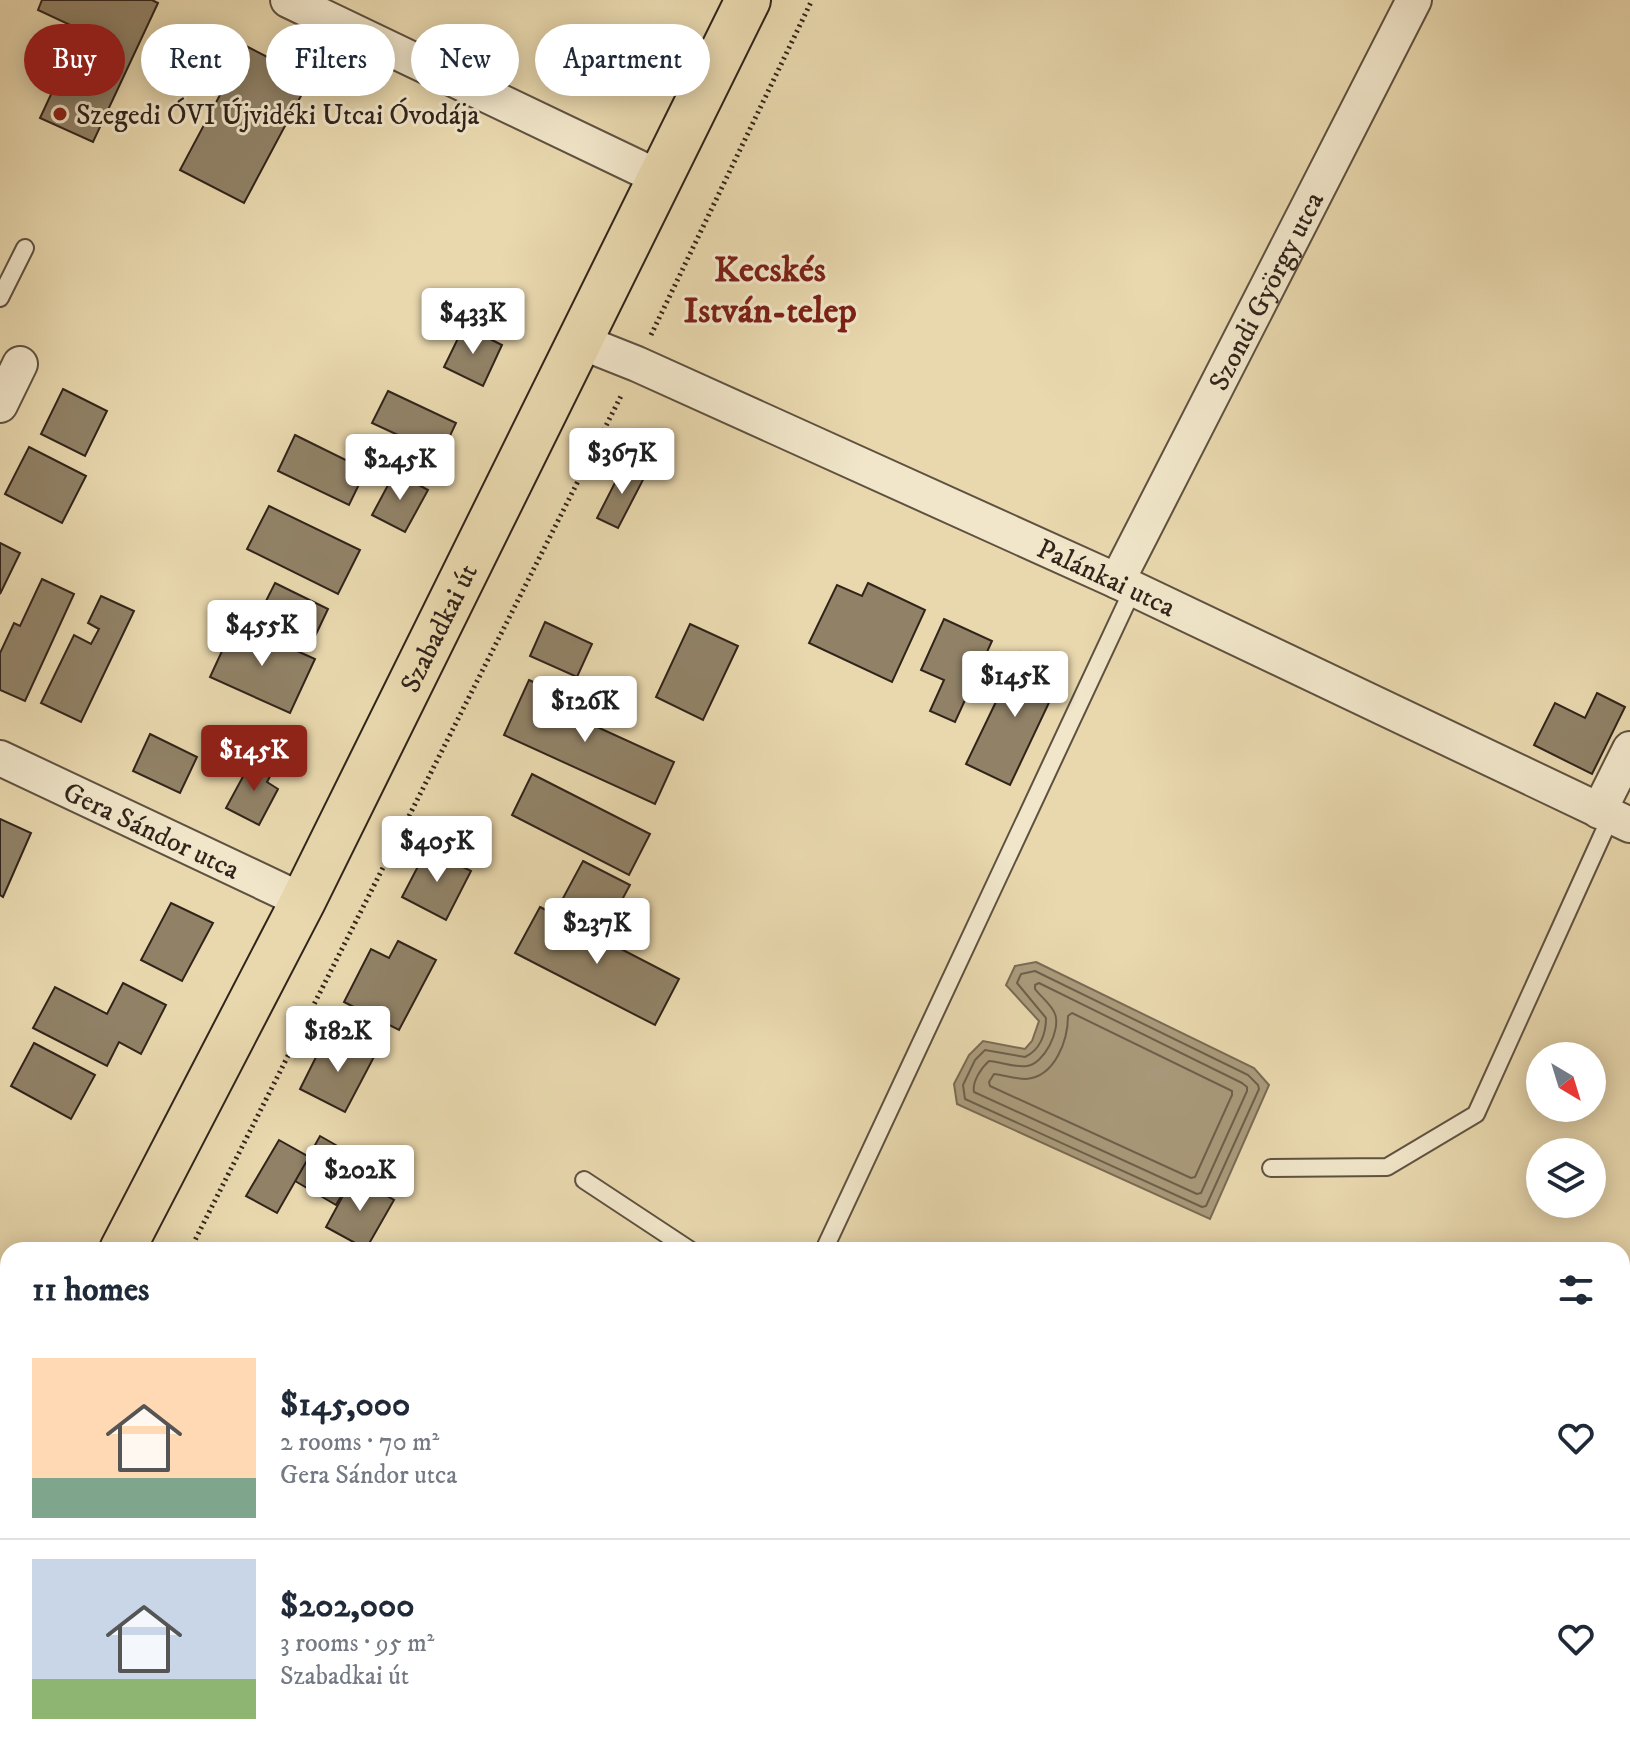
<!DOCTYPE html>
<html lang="en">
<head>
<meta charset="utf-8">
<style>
  :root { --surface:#fff; --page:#f6f6f7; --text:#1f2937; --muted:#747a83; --line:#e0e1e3; --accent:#8f2418 }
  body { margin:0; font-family:"IM FELL DW Pica",serif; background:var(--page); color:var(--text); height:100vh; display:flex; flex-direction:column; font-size:30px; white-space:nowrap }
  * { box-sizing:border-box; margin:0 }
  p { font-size:26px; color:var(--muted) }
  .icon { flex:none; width:44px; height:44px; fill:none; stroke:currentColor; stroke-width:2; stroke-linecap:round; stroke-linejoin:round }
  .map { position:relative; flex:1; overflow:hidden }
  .side { position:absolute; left:0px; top:1242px; width:1630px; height:514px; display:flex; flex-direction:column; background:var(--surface); border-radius:24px 24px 0 0; box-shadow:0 4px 20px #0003 }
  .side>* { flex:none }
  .guide { position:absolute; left:24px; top:24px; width:800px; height:72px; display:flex; gap:16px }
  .needle { width:52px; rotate:142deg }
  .tools { position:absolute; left:1526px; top:1042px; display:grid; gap:16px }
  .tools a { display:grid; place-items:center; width:80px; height:80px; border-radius:50%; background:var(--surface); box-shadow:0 4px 20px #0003; font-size:40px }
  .price { position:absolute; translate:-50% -68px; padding:0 18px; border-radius:8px; background:#fff; color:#222; font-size:26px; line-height:52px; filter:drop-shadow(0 2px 4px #0008) }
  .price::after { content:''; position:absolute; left:50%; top:48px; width:24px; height:18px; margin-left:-12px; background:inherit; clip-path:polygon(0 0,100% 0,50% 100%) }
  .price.current { background:var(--accent); color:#fff }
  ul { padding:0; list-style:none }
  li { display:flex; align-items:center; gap:24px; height:200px; padding:0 32px }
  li+li { border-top:2px solid var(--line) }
  li span { display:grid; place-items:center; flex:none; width:224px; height:160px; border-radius:0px; color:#555 }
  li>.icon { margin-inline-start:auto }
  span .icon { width:96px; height:96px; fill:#fffc; stroke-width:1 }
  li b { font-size:34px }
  h2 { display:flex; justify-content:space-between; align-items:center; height:96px; padding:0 32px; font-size:34px }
  .chip { padding:0 28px; border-radius:36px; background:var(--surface); box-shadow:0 4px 20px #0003; font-size:28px; line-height:72px }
  .chip.current { background:var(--accent); color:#fff }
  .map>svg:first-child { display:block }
</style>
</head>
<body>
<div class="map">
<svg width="1630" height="1755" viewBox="0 0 1630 1755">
  <rect width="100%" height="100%" fill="#e9d8ae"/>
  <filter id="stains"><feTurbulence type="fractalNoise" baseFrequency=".0025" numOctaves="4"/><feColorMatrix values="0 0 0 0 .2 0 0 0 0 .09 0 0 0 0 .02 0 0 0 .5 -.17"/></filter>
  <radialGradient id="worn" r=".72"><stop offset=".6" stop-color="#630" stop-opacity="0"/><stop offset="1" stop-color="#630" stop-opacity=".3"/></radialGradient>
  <polygon fill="#aa9b7c" stroke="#7a6b55" stroke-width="2" points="1036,962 1254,1068 1269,1085 1210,1219 957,1104 954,1084 969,1055 983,1041 1025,1049 1032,1041 1039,1021 1006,985 1015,966"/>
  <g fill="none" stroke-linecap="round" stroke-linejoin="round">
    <g stroke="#6e604c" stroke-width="2">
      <path d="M1035,971L1248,1075L1258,1085L1259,1089L1206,1206L1202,1207L965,1099L963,1085L975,1060L985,1050L1025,1057C1040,1050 1046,1034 1046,1018L1017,983L1021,974Z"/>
      <path d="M1039,983L1242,1083L1247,1087V1091L1201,1193L1197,1194L974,1092C972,1082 981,1068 989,1061C1001,1062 1015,1068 1027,1066C1044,1064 1061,1030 1055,1014C1052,1005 1041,997 1035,989V985Z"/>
      <path d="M1072,1013L1232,1091V1095L1195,1177L1191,1178L990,1086L989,1082L994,1074C1004,1075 1015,1079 1026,1079C1055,1077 1068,1040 1068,1016Z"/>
    </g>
  </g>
  <g fill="#918267" stroke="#31241b" stroke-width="2">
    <polygon points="42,0 152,0 158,3 93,142 40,118 81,30 38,10"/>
    <polygon points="246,46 310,79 244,203 180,170"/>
    <polygon points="464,326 502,345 483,386 444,367"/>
    <polygon points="63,389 107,411 85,456 41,434"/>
    <polygon points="388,391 456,423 441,455 372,423"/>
    <polygon points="295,435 366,470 349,505 278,471"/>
    <polygon points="29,447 86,476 62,523 5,494"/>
    <polygon points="625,463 646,474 618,528 597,518"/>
    <polygon points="395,472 428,490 405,532 372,515"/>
    <polygon points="269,506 360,550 338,594 247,549"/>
    <polygon points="0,543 20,553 0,594"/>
    <polygon points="42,579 74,594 25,701 0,690 0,653 14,623 20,626"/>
    <polygon points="275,583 328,609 310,647 256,621"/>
    <polygon points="868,583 925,610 892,682 809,643 837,585 862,596"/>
    <polygon points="101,596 134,611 81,722 41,703 74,635 91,644 99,629 88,623"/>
    <polygon points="944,619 992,641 955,722 930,711 944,680 921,670"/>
    <polygon points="545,622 592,644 577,677 530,656"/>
    <polygon points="235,623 315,659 290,713 210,677"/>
    <polygon points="690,624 738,646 703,720 656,697"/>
    <polygon points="1020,652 1063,673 1010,785 966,764"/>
    <polygon points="529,680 579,703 573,716 674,762 655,804 504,735"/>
    <polygon points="1597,693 1625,707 1592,774 1534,745 1555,703 1585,718"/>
    <polygon points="150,734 197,757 180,793 133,771"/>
    <polygon points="253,758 274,769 267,782 278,789 259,825 226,808"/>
    <polygon points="532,774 650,834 629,875 512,815"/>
    <polygon points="0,819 31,833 3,897 0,895"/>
    <polygon points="427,849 471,871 446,920 402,897"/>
    <polygon points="583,861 630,885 609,924 562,900"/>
    <polygon points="171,903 213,923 182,981 141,960"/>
    <polygon points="540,907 679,979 655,1025 515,953"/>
    <polygon points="398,941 436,960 399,1030 344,1002 371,949 389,958"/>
    <polygon points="123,983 166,1005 141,1054 119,1042 107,1066 33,1028 55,987 107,1014"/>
    <polygon points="324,1041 347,1053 354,1042 376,1053 345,1112 300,1089"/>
    <polygon points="34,1043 95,1075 71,1119 11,1086"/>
    <polygon points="320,1136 362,1160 336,1205 295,1181"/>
    <polygon points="279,1140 309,1157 277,1213 246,1196"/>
    <polygon points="353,1177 394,1200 366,1249 326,1227"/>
    <polygon points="3,1677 8,1679 8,1748 18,1748 15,1755 0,1755 0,1683"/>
    <polygon points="41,1748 87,1748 83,1755 38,1755"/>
    <polygon points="820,1748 899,1748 896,1755 830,1755 819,1750"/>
    <polygon points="1443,1748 1476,1748 1490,1755 1439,1755"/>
  </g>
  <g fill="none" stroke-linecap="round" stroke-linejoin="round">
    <g stroke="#5f5140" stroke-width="20">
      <g id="lane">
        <polyline points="0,298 25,248"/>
        <polyline points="1271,1168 1387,1167 1476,1114 1611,816"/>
        <polyline points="584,1180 690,1250"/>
        <polyline points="824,1250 1133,589"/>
      </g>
    </g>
    <g stroke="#5f5140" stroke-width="38">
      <g id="street">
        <polyline points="288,0 660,178"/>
        <path id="s1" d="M579,341L637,364L1117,581L1630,825"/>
        <polyline points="0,405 20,364"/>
        <path id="s2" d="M1117,581L1414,0"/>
        <path id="s3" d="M0,758L303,901"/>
        <polyline points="1599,811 1630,749"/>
        <polyline points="601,1748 614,1755"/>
        <polyline points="946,1755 949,1748"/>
      </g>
    </g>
    <g stroke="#31241b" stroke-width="48">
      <g id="primary">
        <path id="s4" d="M122,1250L303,901L748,0"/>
        <polyline points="0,1483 8,1468"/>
      </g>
    </g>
    <g stroke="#31241b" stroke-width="5" stroke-dasharray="2 4" stroke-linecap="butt">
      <polyline points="651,335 812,0"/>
      <polyline points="190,1250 622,394"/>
      <polyline points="0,1623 8,1608"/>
    </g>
    <use href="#lane" stroke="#f1e6ca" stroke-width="16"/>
    <use href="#street" stroke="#f1e6ca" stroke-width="34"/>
    <use href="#primary" stroke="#e9d8ae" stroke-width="44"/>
  </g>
  <circle fill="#8f2418" stroke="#f1e6ca" stroke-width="3" cx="60" cy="114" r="8"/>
  <g text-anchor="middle" stroke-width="6" stroke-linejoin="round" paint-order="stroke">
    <g font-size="28" fill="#31241b" stroke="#f1e6ca" text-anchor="start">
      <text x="76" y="124">Szegedi ÓVI Újvidéki Utcai Óvodája</text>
    </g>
    <g font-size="28" fill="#31241b" stroke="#f1e6ca">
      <text dy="10" stroke="none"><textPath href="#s2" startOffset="326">Szondi György utca</textPath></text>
      <text dy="10" stroke="none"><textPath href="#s1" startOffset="578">Palánkai utca</textPath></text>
      <text dy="10" stroke="none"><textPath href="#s4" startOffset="698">Szabadkai út</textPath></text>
      <text dy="10" stroke="none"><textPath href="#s3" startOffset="168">Gera Sándor utca</textPath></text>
    </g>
    <g font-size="36" font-weight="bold" fill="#7a1f14" stroke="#f1e6ca">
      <text x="770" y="281">Kecskés<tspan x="770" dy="41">István-telep</tspan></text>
    </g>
  </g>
  <rect width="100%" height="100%" filter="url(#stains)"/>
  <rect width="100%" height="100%" fill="url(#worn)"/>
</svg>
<div class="tools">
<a><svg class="needle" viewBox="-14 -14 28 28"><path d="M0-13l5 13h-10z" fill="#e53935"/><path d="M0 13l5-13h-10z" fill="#747a83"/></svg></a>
<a><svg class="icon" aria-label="layers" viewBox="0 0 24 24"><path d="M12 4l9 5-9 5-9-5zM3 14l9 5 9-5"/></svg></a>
</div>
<b class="price" style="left:473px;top:356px">$433K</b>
<b class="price" style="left:622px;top:496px">$367K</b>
<b class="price" style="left:400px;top:502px">$245K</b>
<b class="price" style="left:262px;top:668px">$455K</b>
<b class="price" style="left:1015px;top:719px">$145K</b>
<b class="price" style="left:585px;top:744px">$126K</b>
<b class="price current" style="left:254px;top:793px">$145K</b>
<b class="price" style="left:437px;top:884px">$405K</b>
<b class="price" style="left:597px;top:966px">$237K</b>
<b class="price" style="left:338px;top:1074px">$182K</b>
<b class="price" style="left:360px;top:1213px">$202K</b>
<div class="guide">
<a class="chip current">Buy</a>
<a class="chip">Rent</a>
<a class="chip">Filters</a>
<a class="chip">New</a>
<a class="chip">Apartment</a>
</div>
<section class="side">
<h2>11 homes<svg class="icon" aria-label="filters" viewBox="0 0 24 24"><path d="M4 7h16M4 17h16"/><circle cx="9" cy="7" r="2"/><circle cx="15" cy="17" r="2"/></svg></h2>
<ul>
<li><span style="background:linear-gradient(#ffd9b3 75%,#7fa58c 0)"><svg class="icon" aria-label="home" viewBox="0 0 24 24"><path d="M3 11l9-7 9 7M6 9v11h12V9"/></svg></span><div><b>$145,000</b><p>2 rooms · 70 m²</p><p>Gera Sándor utca</p></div><svg class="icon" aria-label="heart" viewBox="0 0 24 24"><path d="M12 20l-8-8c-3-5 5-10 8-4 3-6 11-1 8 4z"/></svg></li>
<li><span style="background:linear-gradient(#c9d6e8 75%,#8fb573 0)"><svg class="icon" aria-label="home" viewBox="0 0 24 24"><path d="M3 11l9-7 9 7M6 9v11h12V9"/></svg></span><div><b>$202,000</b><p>3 rooms · 95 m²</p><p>Szabadkai út</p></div><svg class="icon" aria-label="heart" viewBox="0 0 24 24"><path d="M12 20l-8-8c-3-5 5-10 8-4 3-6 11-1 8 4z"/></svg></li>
</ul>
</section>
</div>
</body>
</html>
